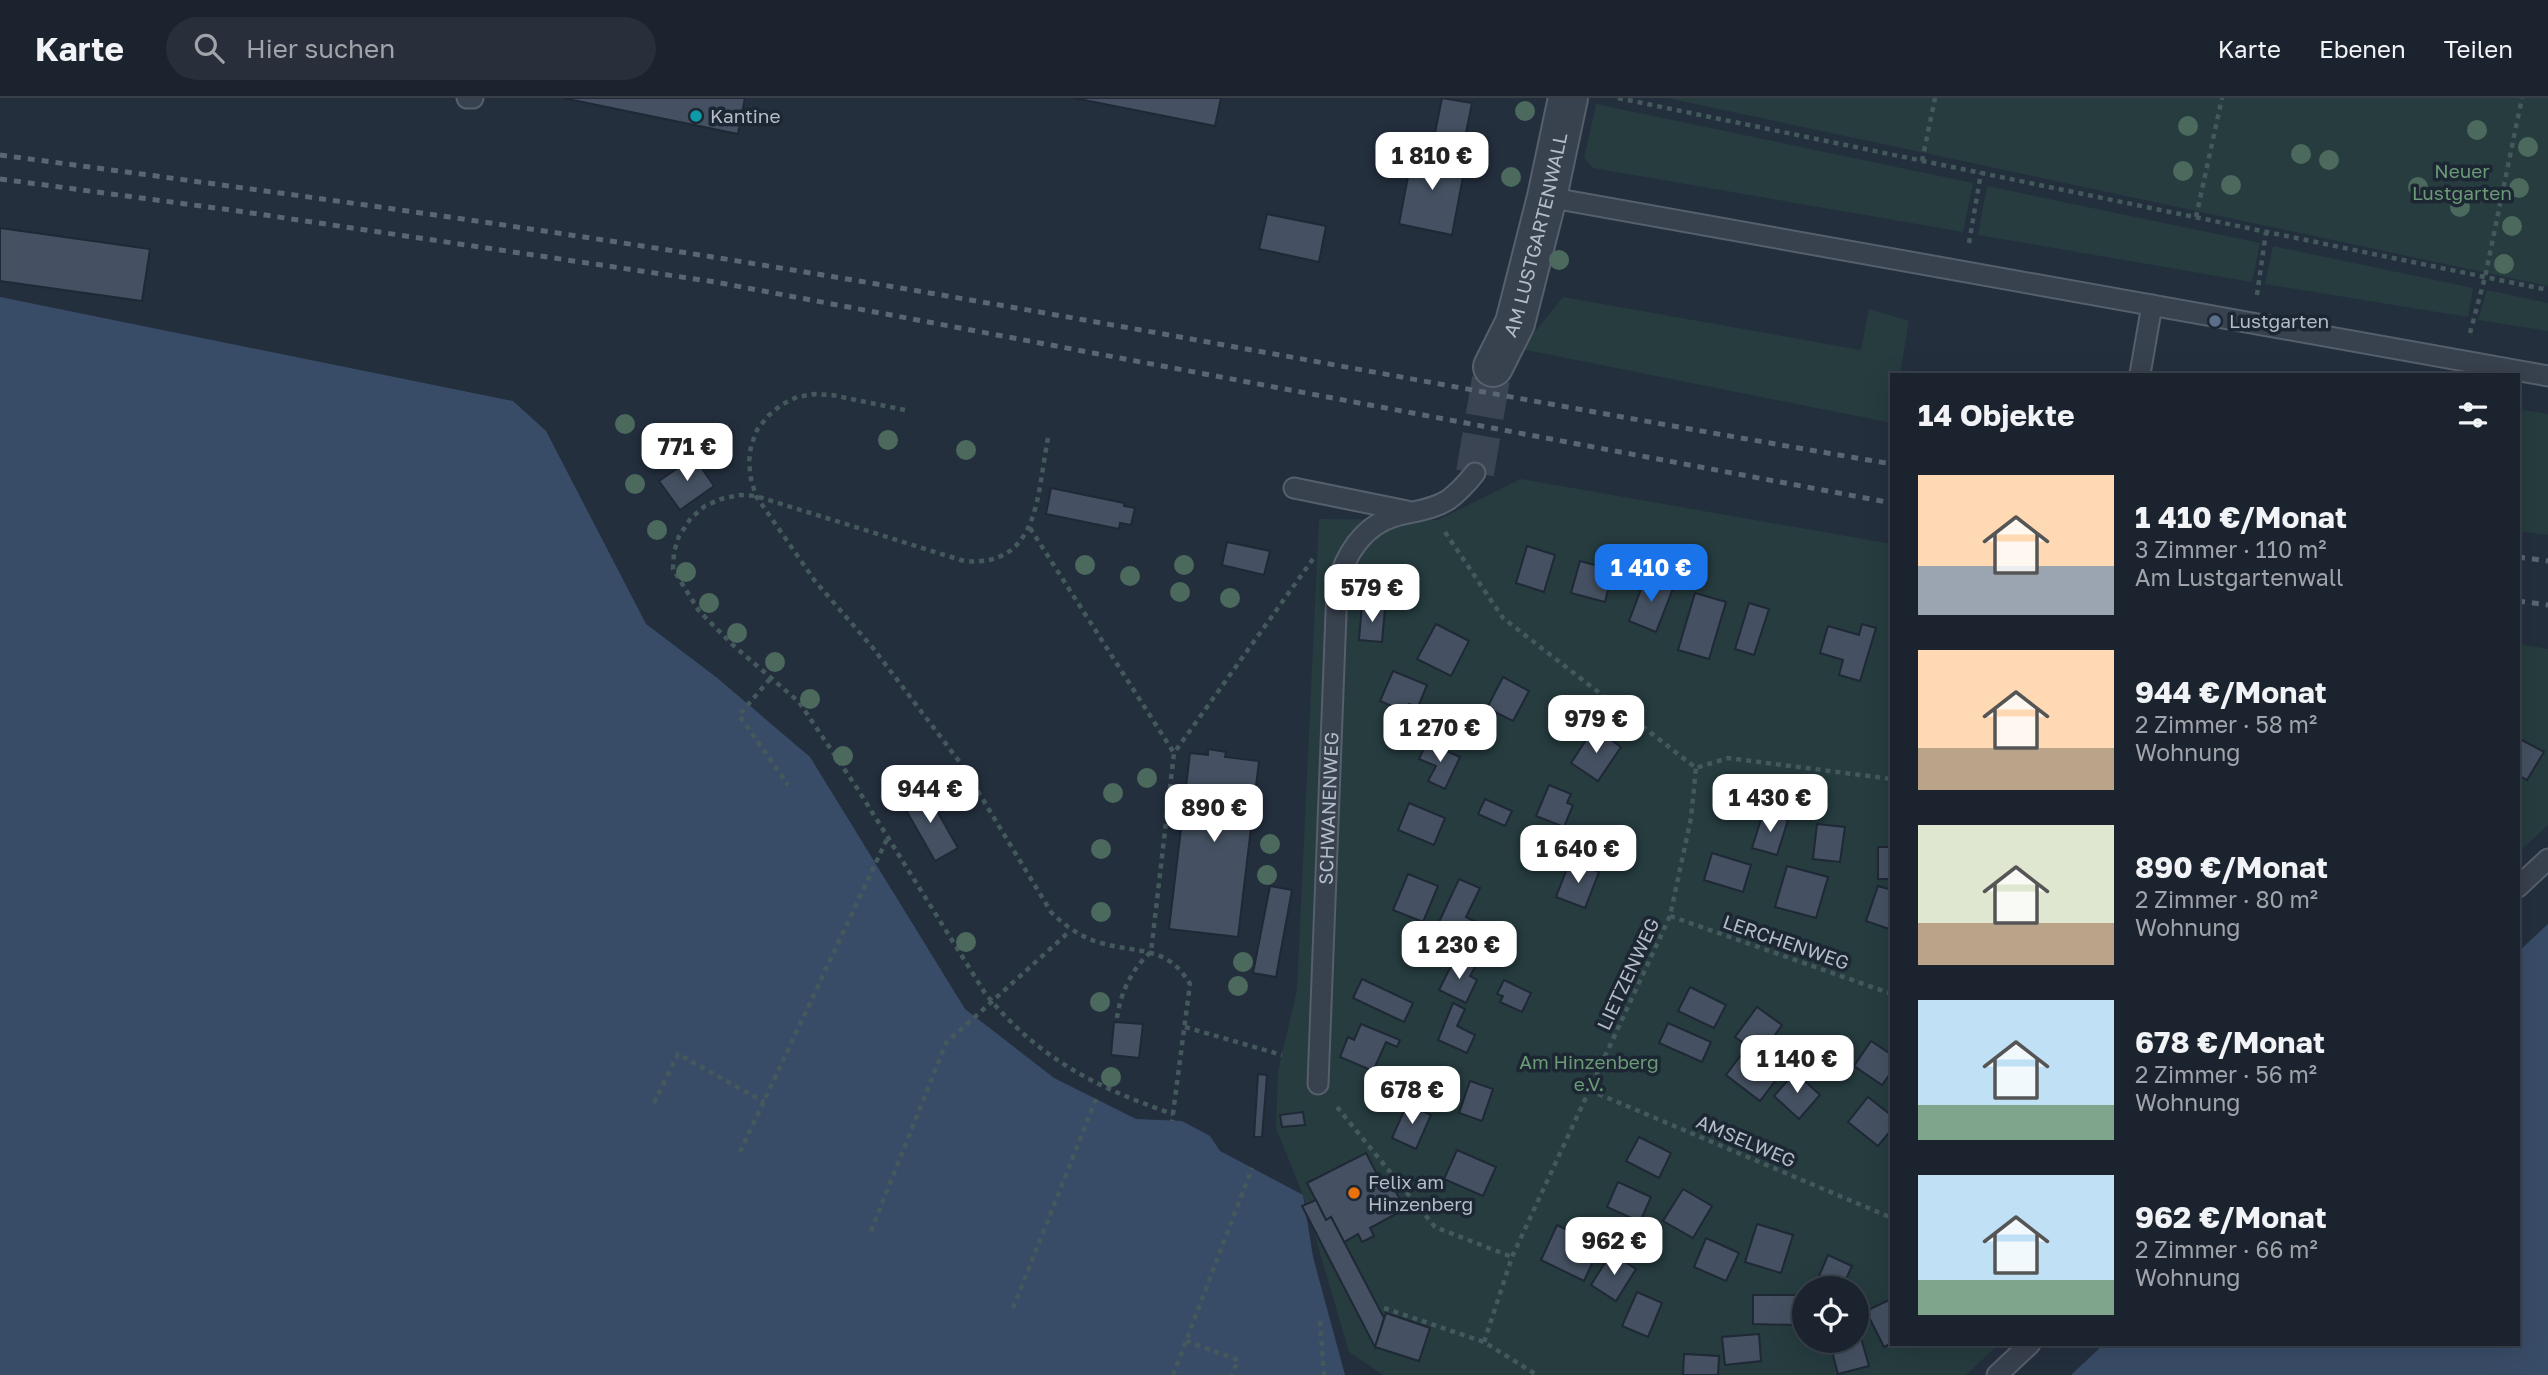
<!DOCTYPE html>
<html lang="de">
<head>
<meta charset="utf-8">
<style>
  :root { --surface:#1b232e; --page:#282f3a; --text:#f1f3f6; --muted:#a0a4aa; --line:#39404a; --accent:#1a73e8 }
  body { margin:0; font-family:"Golos Text",sans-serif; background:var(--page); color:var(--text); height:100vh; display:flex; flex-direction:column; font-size:26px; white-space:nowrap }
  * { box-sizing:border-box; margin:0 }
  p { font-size:23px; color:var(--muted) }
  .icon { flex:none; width:38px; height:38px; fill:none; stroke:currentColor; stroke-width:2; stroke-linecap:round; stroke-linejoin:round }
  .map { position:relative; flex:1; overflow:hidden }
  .panel { position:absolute; left:1890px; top:275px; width:630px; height:973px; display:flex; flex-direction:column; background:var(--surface); border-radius:0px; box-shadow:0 7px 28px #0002,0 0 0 2px var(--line) }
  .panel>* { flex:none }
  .fabs { position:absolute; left:1792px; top:1178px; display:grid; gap:14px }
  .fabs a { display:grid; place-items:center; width:77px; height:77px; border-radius:50%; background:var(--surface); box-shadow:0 7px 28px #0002,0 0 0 2px var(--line); font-size:35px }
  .price { position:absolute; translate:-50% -60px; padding:0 16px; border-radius:14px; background:#fff; color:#222; font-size:23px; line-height:46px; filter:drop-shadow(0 2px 4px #0008) }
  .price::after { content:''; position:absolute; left:50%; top:42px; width:21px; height:16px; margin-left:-10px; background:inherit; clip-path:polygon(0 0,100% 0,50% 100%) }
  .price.selected { background:var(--accent); color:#fff }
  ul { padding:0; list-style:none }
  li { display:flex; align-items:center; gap:21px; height:175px; padding:0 28px }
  li span { display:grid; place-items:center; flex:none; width:196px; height:140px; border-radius:0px; color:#555 }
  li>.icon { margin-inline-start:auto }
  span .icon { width:84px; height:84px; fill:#fffc; stroke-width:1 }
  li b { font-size:30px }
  h2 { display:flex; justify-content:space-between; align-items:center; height:84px; padding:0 28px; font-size:30px }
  header { display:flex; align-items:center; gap:42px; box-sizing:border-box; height:98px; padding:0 35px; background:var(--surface); border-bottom:2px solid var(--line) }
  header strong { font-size:33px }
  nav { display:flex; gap:38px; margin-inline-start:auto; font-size:24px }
  .search { width:490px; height:63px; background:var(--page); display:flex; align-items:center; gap:18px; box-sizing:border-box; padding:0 24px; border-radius:38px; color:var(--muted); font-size:26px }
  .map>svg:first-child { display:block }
</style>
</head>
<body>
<header>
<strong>Karte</strong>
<div class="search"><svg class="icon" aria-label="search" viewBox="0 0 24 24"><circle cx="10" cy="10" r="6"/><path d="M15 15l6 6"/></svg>Hier suchen</div>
<nav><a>Karte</a><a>Ebenen</a><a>Teilen</a></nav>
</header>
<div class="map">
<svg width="2548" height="1277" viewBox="0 0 2548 1277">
  <rect width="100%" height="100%" fill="#242f3e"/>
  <g fill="#263c3f" fill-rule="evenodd">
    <polygon points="1667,0 2548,0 2548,188"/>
    <polygon points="1596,6 1973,85 1963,134 1593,70 1584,60"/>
    <polygon points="1987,88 2260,145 2252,184 1978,137"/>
    <polygon points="2273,148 2473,190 2468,219 2265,186"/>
    <polygon points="2487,192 2548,205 2548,233 2478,222"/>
    <polygon points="1563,199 1861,252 1869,211 1909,223 1900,276 1892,276 1892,325 1521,251"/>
    <polygon points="2518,311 2548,316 2548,437 2518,433"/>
    <path d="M1521,381L1892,446V1246H1999L1966,1277H1383L1349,1254L1303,1097L1276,1030L1278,973L1297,892L1319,421L1438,422ZM1804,1190H1857V1242H1804Z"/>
    <polygon points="2518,546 2548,551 2548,727 2518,755"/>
  </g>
  <g fill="#394c67">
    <polygon points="0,199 513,303 546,333 646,526 716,579 810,659 965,911 1054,980 1136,1021 1182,1023 1210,1038 1220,1053 1303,1097 1313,1159 1345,1277 0,1277"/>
    <polygon points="2548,826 2548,1277 2071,1277 2104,1246 2518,1246 2518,854"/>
  </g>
  <g fill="#455162" stroke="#1f2835" stroke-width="2">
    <polygon points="563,0 745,0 738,36"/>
    <polygon points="1074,0 1221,0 1215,28"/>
    <polygon points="1442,0 1472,5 1463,50 1433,45"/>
    <polygon points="1413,52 1466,63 1452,137 1399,126"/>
    <polygon points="1267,116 1326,128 1319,164 1259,151"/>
    <polygon points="0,130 150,151 142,203 0,183"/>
    <polygon points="694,359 714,388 680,412 659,383"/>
    <polygon points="1051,390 1124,405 1124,408 1135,410 1131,427 1120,425 1119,431 1046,416"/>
    <polygon points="1227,444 1270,453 1264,477 1222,467"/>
    <polygon points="1527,448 1555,457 1544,494 1516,485"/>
    <polygon points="1580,463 1613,472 1605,504 1571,495"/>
    <polygon points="1646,478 1674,488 1656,534 1629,523"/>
    <polygon points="1695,495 1726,504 1709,561 1678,552"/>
    <polygon points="1749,505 1769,511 1754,557 1735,551"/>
    <polygon points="1362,507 1385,510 1382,544 1359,542"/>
    <polygon points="1436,526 1469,543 1451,578 1417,561"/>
    <polygon points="1862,526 1876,530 1860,583 1839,577 1843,562 1820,555 1828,528 1859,537"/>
    <polygon points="1393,573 1427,587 1418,609 1409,606 1406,614 1380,603"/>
    <polygon points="1503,579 1529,593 1513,623 1487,610"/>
    <polygon points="1594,630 1621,649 1598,683 1571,665"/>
    <polygon points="2518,640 2544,654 2527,682 2518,677"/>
    <polygon points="1427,644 1460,659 1445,691 1428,683 1436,668 1419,661"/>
    <polygon points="1208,651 1226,654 1225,659 1259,663 1238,839 1169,831 1190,655 1208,657"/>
    <polygon points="1549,687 1571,696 1567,705 1573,707 1564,729 1536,718"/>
    <polygon points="925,692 958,750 935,763 902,705"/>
    <polygon points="1485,701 1512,713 1505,728 1478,716"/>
    <polygon points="1409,705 1445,720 1434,747 1398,732"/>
    <polygon points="1763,715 1788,722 1777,757 1752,750"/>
    <polygon points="1817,726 1845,729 1840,764 1813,761"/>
    <rect x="1878" y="749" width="14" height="32"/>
    <polygon points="1712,755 1751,767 1743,794 1704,782"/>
    <polygon points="1570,763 1599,774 1585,810 1556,799"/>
    <polygon points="1787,768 1828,779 1816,820 1775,809"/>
    <polygon points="1408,776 1438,788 1423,824 1393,812"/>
    <polygon points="1459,781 1480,790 1466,819 1482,827 1475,841 1439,824"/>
    <polygon points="1270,788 1292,792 1276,879 1253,875"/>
    <polygon points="1878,788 1892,792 1892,832 1866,823"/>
    <polygon points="1455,860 1475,869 1470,878 1477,882 1466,905 1439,892"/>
    <polygon points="1362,881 1413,905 1404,924 1353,900"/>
    <polygon points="1504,882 1531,895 1522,914 1500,904 1503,898 1497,896"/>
    <polygon points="1690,889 1726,907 1714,930 1678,913"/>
    <polygon points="1453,905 1465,911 1457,928 1475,937 1467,955 1438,942"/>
    <polygon points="1757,909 1782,927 1761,957 1735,939"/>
    <polygon points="1114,924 1143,926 1139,960 1111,957"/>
    <polygon points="1668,925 1711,944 1702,964 1659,945"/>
    <polygon points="1361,926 1400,942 1397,949 1386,944 1373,973 1340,959 1348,939 1354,942"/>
    <polygon points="1822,938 1841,954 1820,981 1800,965"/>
    <polygon points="1871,943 1892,957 1892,973 1882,987 1854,968"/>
    <polygon points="1744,953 1778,979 1760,1003 1726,977"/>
    <polygon points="1795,974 1820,997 1799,1021 1774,998"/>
    <polygon points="1258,976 1267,977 1262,1039 1254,1039"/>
    <polygon points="1470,983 1493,991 1482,1023 1459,1015"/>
    <polygon points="1868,999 1892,1018 1892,1031 1878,1048 1848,1024"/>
    <polygon points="1407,1006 1431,1017 1416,1051 1392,1040"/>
    <polygon points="1303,1014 1305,1027 1282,1029 1280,1017"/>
    <polygon points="1639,1039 1671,1055 1659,1080 1626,1063"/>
    <polygon points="1457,1052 1496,1069 1483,1098 1444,1081"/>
    <polygon points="1366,1055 1383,1088 1390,1083 1405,1111 1370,1130 1374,1138 1362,1144 1358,1136 1344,1144 1331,1119 1326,1122 1307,1085"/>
    <polygon points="1618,1084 1651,1099 1640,1124 1607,1109"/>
    <polygon points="1683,1091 1712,1108 1693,1140 1663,1123"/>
    <polygon points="1316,1102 1326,1122 1331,1119 1384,1220 1375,1249 1302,1108"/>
    <polygon points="1757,1126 1793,1137 1781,1175 1745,1164"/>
    <polygon points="1557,1127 1600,1148 1584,1183 1541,1162"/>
    <polygon points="1706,1140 1739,1155 1726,1183 1694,1169"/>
    <polygon points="1611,1155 1636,1171 1616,1203 1591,1187"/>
    <polygon points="1828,1157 1852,1168 1842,1190 1814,1190"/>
    <polygon points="1637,1194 1662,1205 1648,1239 1622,1228"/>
    <polygon points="1753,1197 1796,1197 1795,1227 1753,1226"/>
    <polygon points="1891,1201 1892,1245 1884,1249 1866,1213"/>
    <polygon points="1386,1215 1430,1230 1419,1263 1375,1249"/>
    <polygon points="1857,1226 1869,1268 1838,1276 1829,1242 1857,1242"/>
    <polygon points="1759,1236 1761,1263 1725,1267 1722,1239"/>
    <polygon points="1684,1256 1719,1258 1718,1277 1683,1277"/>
  </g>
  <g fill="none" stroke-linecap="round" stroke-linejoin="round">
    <polyline stroke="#3a4453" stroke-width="38" stroke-dasharray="38 19" stroke-linecap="butt" points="1475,375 1493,269"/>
    <g stroke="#565f6c" stroke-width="23">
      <g id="lane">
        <polyline points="467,0 473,0"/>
        <polyline points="1547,99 2548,278"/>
        <polyline points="2140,276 2152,207"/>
        <polyline points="1294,390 1407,413"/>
        <polyline points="2518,789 2548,761"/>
        <path id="s1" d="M1318,986L1337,489C1344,458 1363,427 1396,418C1414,413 1432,412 1448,402C1459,394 1467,385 1475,375"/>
        <polyline points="1997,1277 2030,1246"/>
      </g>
    </g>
    <g stroke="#565f6c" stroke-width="42">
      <g id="street">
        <path id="s2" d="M1493,269L1515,225L1547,99L1568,0"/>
      </g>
    </g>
    <g stroke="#44595c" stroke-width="4.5" stroke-dasharray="5 5" stroke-linecap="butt">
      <polyline points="1618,0 2548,192"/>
      <polyline points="1922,63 1935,0"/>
      <polyline points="2196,119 2222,0"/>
      <polyline points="1969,145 1981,75"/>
      <polyline points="2257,197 2266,134"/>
      <polyline points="2470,235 2485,179 2522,0"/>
      <path d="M905,312L832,297L814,296L797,299L781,307L768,318L757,332L751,348L749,364L751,381L756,398L815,483L873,550L962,667L1051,814C1066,829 1081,839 1101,845C1139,856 1167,847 1190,886L1172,1023"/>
      <path d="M1048,340C1037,395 1040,470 964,463L756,398L739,397L721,401L705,408L691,420L679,438L674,454L673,471L699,513L734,548L799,604L857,690L985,895C1037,960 1097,990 1173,1016"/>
      <polyline points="1030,430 1174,655"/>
      <polyline points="1445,434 1503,520 1696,670 1728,660 1892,681"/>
      <polyline points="770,581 739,617 788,687"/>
      <polyline points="1670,818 1892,896"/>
      <path d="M1117,920C1120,896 1132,870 1151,854L1174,655L1313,461"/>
      <polyline points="1185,929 1282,957"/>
      <polyline points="1589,992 1892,1120"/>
      <polyline points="654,1005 678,956 764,1004"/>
      <polyline points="1337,1009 1435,1129 1512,1159"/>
      <polyline points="740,1054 887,741"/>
      <polyline points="871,1133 946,945 1070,833"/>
      <polyline points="1013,1210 1096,1001"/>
      <polyline points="1384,1210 1484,1244 1537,1277"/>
      <polyline points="1320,1223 1324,1277"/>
      <polyline points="1186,1243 1238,1262 1232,1277"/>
      <polyline points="1484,1244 1512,1159 1670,818 1691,720 1696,670"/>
      <polyline points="1173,1277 1252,1070"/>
    </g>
    <use href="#lane" stroke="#38414e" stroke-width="19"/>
    <use href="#street" stroke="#38414e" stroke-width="38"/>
    <g stroke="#5a6575" stroke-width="5" stroke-dasharray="7 7" stroke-linecap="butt">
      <path d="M0,57C277,94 554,132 829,178C1184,237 1537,306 1892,366"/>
      <polyline points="0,81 238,113 715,184 1892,405"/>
      <polyline points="2518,459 2548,463"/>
      <polyline points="2518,503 2548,507"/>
    </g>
  </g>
  <g fill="#4b6a5d">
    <circle cx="1525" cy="13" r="10"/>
    <circle cx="2188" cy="28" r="10"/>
    <circle cx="2477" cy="32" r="10"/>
    <circle cx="2528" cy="49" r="10"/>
    <circle cx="2301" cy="56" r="10"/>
    <circle cx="2329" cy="62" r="10"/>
    <circle cx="2183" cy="73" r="10"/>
    <circle cx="1511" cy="79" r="10"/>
    <circle cx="2231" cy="87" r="10"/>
    <circle cx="2418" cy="89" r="10"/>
    <circle cx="2519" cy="90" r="10"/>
    <circle cx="2460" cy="109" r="10"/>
    <circle cx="2512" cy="128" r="10"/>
    <circle cx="1559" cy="162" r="10"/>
    <circle cx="2504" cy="166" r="10"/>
    <circle cx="625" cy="326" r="10"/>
    <circle cx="888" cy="342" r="10"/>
    <circle cx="966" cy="352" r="10"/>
    <circle cx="635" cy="386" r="10"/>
    <circle cx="657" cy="432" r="10"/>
    <circle cx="1085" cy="467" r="10"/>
    <circle cx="1184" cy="467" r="10"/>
    <circle cx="686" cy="474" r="10"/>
    <circle cx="1130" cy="478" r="10"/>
    <circle cx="1180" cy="494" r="10"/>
    <circle cx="1230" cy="500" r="10"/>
    <circle cx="709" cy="505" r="10"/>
    <circle cx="737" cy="535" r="10"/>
    <circle cx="775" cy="564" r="10"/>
    <circle cx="810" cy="601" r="10"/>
    <circle cx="843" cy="658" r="10"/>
    <circle cx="1147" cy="680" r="10"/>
    <circle cx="1113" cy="695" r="10"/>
    <circle cx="1270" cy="746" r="10"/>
    <circle cx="1101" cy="751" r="10"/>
    <circle cx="1267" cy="777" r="10"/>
    <circle cx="1101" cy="814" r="10"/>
    <circle cx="966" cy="844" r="10"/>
    <circle cx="1243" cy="864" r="10"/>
    <circle cx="1238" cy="888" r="10"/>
    <circle cx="1100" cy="904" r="10"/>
    <circle cx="1111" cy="979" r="10"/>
  </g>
  <circle fill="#0f9aa8" stroke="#1d2633" stroke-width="2.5" cx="696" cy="18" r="7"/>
  <circle fill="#5c6f8a" stroke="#1d2633" stroke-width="2.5" cx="2215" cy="223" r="7"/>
  <circle fill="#e8710a" stroke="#1d2633" stroke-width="2.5" cx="1354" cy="1095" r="7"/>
  <g text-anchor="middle" stroke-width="7" stroke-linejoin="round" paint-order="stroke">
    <g font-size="19" fill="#b4bcc9" stroke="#1d2633" text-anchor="start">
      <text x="710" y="25">Kantine</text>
      <text x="2229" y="230">Lustgarten</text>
      <text x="1368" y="1091">Felix am<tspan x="1368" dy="22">Hinzenberg</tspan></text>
    </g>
    <g font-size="19" fill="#6b9a76" stroke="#1d2633">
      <text x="2462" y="80">Neuer<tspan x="2462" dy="22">Lustgarten</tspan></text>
      <text x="1589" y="971">Am Hinzenberg<tspan x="1589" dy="22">e.V.</tspan></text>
    </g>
    <g font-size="19" fill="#b4bcc9" stroke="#1d2633">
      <text dy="7" stroke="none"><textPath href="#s2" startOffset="140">AM LUSTGARTENWALL</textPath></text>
      <text dy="7" stroke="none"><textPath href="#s1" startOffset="276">SCHWANENWEG</textPath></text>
      <text transform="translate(1786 844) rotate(19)" y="7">LERCHENWEG</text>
      <text transform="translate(1628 876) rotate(-65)" y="7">LIETZENWEG</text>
      <text transform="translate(1746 1043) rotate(23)" y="7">AMSELWEG</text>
    </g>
  </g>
</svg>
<div class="fabs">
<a><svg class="icon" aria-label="locate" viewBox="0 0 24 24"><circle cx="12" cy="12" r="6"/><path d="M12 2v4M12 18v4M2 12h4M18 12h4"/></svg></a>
</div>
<b class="price" style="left:1432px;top:94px">1 810 €</b>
<b class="price" style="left:687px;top:385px">771 €</b>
<b class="price selected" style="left:1651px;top:506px">1 410 €</b>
<b class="price" style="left:1372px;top:526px">579 €</b>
<b class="price" style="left:1596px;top:657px">979 €</b>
<b class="price" style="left:1440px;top:666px">1 270 €</b>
<b class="price" style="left:930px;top:727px">944 €</b>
<b class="price" style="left:1770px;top:736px">1 430 €</b>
<b class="price" style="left:1214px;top:746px">890 €</b>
<b class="price" style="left:1578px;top:787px">1 640 €</b>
<b class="price" style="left:1459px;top:883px">1 230 €</b>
<b class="price" style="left:1797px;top:997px">1 140 €</b>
<b class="price" style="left:1412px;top:1028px">678 €</b>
<b class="price" style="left:1614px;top:1179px">962 €</b>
<section class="panel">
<h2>14 Objekte<svg class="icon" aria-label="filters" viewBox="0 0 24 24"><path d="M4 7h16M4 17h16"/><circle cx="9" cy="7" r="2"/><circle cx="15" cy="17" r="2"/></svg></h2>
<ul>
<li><span style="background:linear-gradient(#ffd9b3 65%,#9aa5b1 0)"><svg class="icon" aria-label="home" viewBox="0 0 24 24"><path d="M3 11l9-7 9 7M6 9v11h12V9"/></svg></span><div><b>1 410 €/Monat</b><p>3 Zimmer · 110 m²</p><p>Am Lustgartenwall</p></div></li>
<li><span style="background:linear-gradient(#ffd9b3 70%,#b9a48a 0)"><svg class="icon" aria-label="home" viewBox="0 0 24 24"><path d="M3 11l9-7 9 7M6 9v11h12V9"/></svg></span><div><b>944 €/Monat</b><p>2 Zimmer · 58 m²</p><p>Wohnung</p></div></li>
<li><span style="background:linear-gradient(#dfe7d0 70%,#b9a48a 0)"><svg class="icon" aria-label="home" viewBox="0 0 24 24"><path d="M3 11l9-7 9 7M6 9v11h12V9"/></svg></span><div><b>890 €/Monat</b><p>2 Zimmer · 80 m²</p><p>Wohnung</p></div></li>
<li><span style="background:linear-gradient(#bfe0f5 75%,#7fa58c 0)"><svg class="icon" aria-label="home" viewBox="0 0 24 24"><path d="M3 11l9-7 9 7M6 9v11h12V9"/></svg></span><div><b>678 €/Monat</b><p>2 Zimmer · 56 m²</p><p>Wohnung</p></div></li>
<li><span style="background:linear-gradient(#bfe0f5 75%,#7fa58c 0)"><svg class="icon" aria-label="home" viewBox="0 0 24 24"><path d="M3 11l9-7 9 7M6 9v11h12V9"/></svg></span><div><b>962 €/Monat</b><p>2 Zimmer · 66 m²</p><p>Wohnung</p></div></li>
</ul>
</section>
</div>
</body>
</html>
